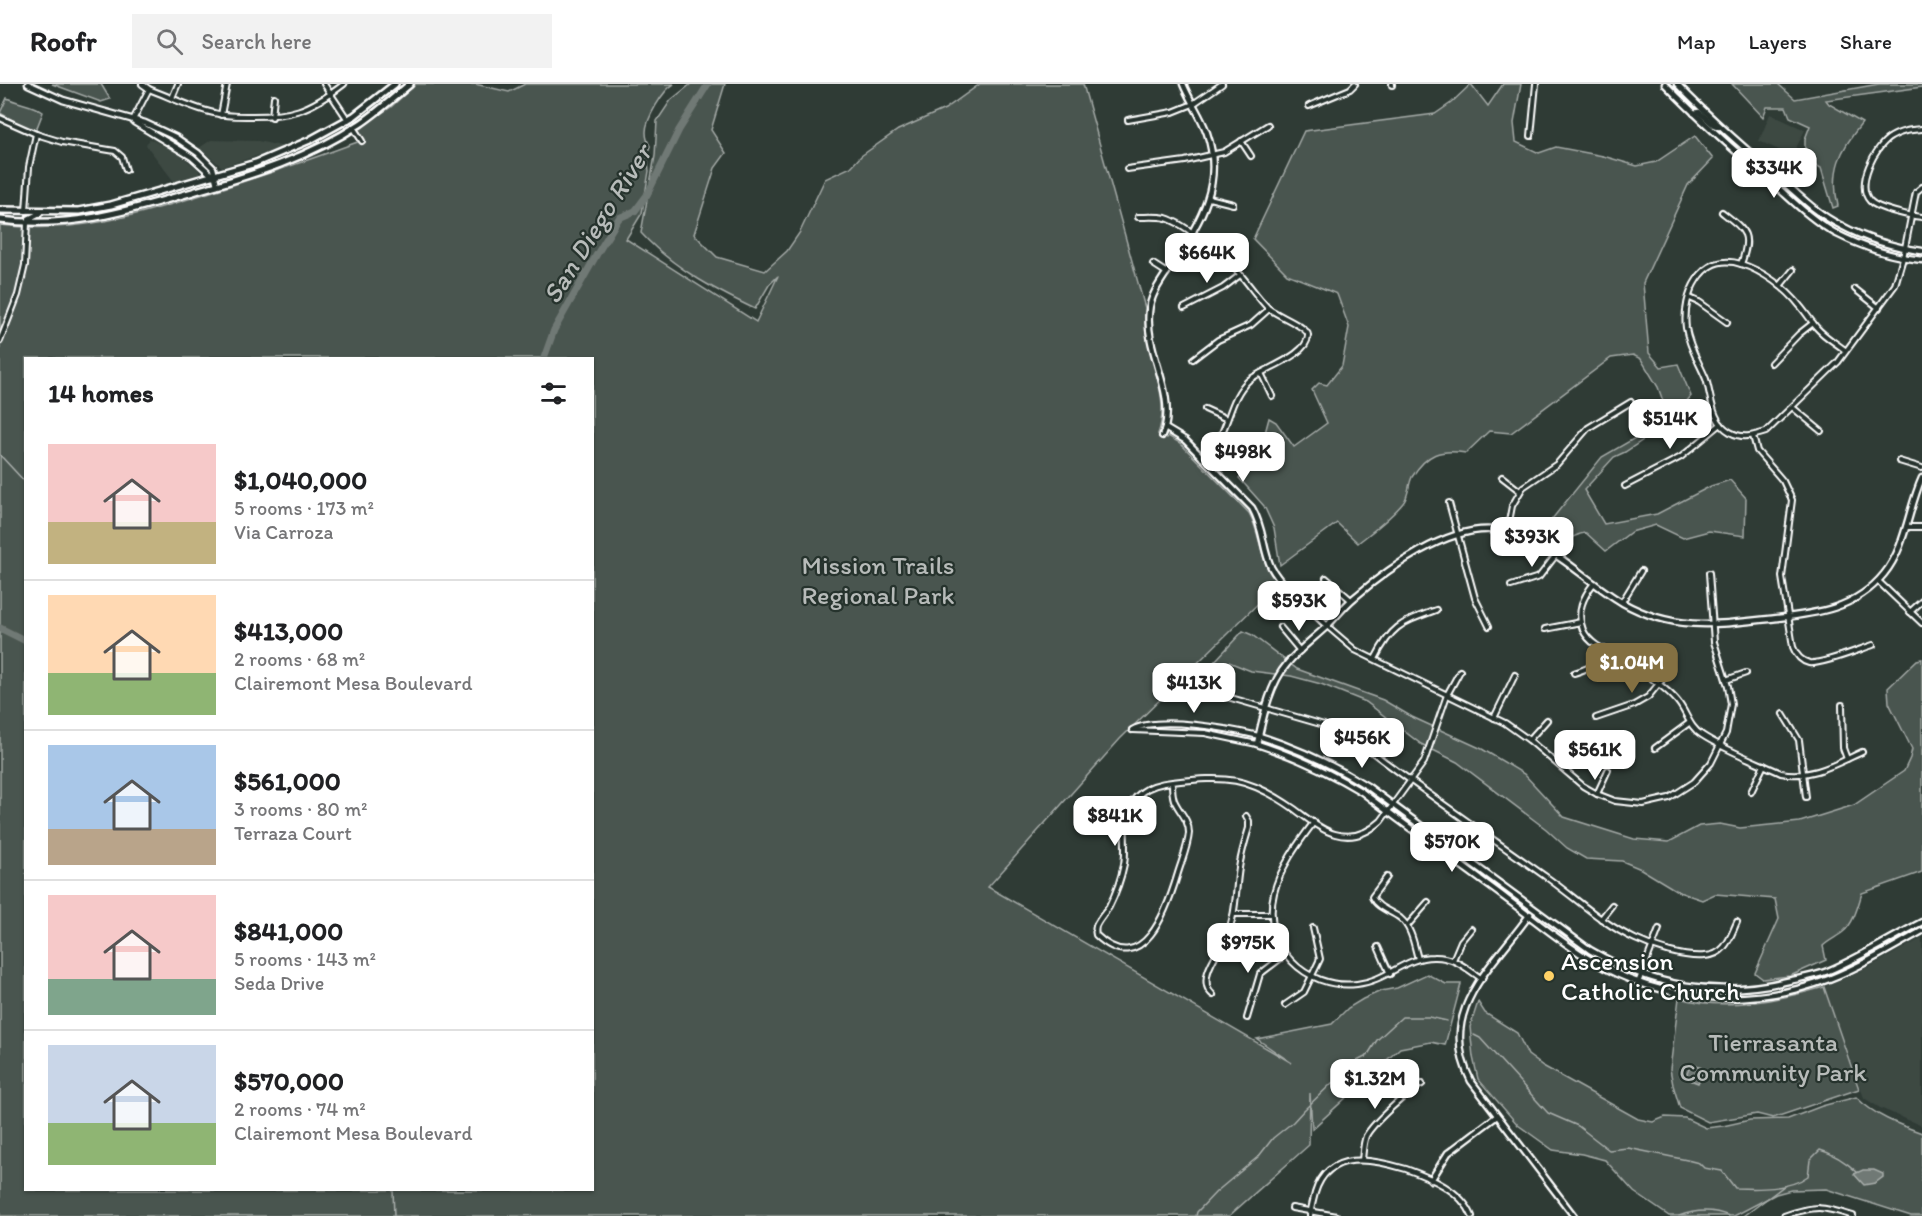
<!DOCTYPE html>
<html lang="en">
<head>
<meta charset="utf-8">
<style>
  :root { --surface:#fff; --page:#f2f2f2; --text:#202124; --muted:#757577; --line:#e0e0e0; --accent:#847042 }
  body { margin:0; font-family:Itim,sans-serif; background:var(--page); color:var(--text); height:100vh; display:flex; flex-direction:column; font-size:22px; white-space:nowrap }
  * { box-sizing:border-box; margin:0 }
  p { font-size:20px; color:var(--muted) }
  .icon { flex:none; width:33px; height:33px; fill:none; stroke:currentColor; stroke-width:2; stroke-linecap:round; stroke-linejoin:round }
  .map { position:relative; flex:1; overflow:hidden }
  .drawer { position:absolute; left:24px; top:273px; width:570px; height:834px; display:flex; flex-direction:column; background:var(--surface); border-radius:0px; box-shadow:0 2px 4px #0004 }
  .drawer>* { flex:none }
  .price { position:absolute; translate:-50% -51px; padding:0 14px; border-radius:12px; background:#fff; color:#222; font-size:20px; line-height:39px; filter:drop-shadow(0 2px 3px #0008) }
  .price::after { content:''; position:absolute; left:50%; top:36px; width:18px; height:14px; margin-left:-9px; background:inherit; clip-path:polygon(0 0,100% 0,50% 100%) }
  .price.selected { background:var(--accent); color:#fff }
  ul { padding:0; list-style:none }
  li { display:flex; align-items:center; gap:18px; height:150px; padding:0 24px }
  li+li { border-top:2px solid var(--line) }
  li span { display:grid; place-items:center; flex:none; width:168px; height:120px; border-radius:0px; color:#555 }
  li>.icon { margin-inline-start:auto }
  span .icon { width:72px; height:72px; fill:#fffc; stroke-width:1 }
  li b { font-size:26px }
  h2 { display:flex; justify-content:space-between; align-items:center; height:72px; padding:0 24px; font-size:26px }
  header { display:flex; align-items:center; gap:36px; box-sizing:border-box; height:84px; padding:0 30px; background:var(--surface); border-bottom:2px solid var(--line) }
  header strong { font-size:28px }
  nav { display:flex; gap:33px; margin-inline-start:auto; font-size:21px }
  .search { width:420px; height:54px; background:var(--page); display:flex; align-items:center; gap:15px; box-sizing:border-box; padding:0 21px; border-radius:0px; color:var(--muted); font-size:22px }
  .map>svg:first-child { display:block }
</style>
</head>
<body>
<header>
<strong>Roofr</strong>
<div class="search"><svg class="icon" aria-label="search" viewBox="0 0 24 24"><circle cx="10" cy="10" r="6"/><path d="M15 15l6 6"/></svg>Search here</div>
<nav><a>Map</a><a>Layers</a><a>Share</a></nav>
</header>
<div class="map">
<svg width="1922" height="1132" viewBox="0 0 1922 1132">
  <rect width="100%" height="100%" fill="#2f3b35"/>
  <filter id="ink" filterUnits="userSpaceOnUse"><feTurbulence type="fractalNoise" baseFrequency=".0167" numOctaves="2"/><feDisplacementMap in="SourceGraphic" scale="12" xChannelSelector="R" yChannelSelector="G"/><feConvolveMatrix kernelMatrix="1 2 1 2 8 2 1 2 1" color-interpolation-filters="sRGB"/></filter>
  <g filter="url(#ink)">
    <g fill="#3c4842">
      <polygon points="1770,30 1805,46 1792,72 1759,57"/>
      <polygon points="150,55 176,68 198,85 200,91 175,99 146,61"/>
      <polygon points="211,56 258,57 285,63 222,83 199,64"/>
      <polygon points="1922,854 1922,1042 1880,1024 1864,1014 1824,903 1871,882"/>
    </g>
    <g fill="#4a544f" stroke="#a4aaa7" stroke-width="1.5" fill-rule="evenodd">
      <polygon points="52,0 101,0 110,15 101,18"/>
      <path d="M416,0H475L509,8L525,0H674C663,6 646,35 646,48C646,53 647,57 650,62L647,71L649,87L642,129L626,155L756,238L778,192L769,201L755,225C713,205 672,183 641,149L655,72L657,37L671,16L691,0H725L711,46L726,69L715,84L694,150L717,173L765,187L787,167L800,148L825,95L851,83L861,72L898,46L945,25L980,0H1083L1145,224C1141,267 1173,308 1158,350L1167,354L1168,352L1180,359L1249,429C1262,452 1259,479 1278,500L1120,655L988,803L1292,979L1257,955L1332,940L1348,924L1363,915L1381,907L1397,904L1427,890L1446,900H1461L1445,961L1431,958L1400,964L1312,1045L1310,1009L1309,1061L1229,1132H0V141C71,150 132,133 198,112C254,95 309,76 363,56L358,45L391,23ZM26,274H592V1106H26Z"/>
      <path d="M1471,0L1488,22L1503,0H1521L1514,39L1516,58L1539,69L1556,63L1603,72L1637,82L1656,78L1695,52L1713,75L1688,101L1643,199L1649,269L1661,283L1678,280L1691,312L1670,338L1625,368L1614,373L1584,406L1604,440L1657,430L1711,402L1730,396L1746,414L1745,452L1709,447L1683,454L1656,441L1631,448L1606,467L1586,449C1577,449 1573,455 1564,456L1548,447L1552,435L1602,373L1656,342L1661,334L1663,317L1658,303L1641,275L1633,271L1611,274L1511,349L1489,347L1466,369C1440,365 1427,369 1412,393C1408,401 1409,412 1403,419C1390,435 1373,447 1358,459L1337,439L1280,481L1274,444L1264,422L1239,394L1256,383L1269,334L1276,338L1294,363L1327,339L1312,306L1319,299L1327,301L1342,282L1349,243L1337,210L1287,190L1253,155L1304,47L1435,30L1451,19Z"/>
      <path d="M1732,0H1778L1795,15L1879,0H1922V3L1826,16L1829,20L1862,39C1840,66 1830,86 1838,122L1833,124L1821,84L1802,73L1805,69V55L1810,42L1790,33L1786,23H1767L1763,33Z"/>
      <path d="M7,14C19,20 32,20 43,28L36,46L23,42L0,29Z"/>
      <path d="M1243,547L1252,551L1297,585L1383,616L1412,633L1482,665L1524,690L1564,733L1634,755L1669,758L1699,742L1720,740L1740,744L1800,738L1854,721L1904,687L1910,674L1912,665L1889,619L1888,604L1917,576L1922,575V788L1862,809C1858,822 1854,839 1843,848C1837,853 1829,856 1823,862L1826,876L1790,892L1763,895L1755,889L1779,835L1775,815L1715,810L1702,816L1679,808L1641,785L1622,777L1586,775L1567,764L1546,745L1457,678L1421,660L1366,618L1321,600L1291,592L1251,587L1229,578H1214Z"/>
      <path d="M1824,903L1859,1005L1773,1034L1757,1030L1708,1038L1680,1024L1673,1001L1670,985L1679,914C1726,927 1779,916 1824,903Z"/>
      <path d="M1478,918L1485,929L1517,949L1528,971L1543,982L1638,1035L1653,1038L1665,1033L1685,1034L1706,1044L1723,1042L1750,1036L1788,1035L1822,1022L1856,1013C1875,1032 1897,1040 1922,1049V1132H1911L1826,1105L1791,1106L1776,1110L1734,1132H1669L1634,1108L1605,1076L1582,1070L1553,1066L1518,1041L1478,995L1473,973L1470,943Z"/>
    </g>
    <g fill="#707975" stroke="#a9afac" stroke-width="1.5">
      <polygon points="1691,980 1704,985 1698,999 1685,994"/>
      <polygon points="1863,1086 1874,1086 1883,1090 1883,1093 1875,1099 1864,1101 1854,1090"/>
    </g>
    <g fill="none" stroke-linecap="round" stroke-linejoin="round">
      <g stroke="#a9afac" stroke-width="1.5">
        <polyline points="0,371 26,399"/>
        <path d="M1474,951L1480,954L1548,1029L1578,1042L1609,1066L1628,1064L1687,1076L1699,1079L1704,1084L1722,1087L1735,1104C1758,1105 1789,1106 1808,1092L1810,1076L1820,1066C1835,1070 1846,1078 1857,1088"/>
        <polyline points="393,1106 394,1132"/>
        <polyline points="1196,1132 1197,1128 1216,1108 1259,1072 1273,1054 1293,1038 1304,1026 1332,999 1343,994 1355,978 1367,972 1377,956 1402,933 1429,933 1447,937"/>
        <path d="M1679,1132C1695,1126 1713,1125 1729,1132"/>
        <polyline points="1744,1132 1784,1102"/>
      </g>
      <g stroke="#707975" stroke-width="7">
        <polyline points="544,274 554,246 597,170 619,134 635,127 647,111 679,46 708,0"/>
        <polyline points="0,544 26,557"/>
      </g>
      <g stroke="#fff" stroke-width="8">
        <g id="street">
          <path d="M142,0L149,5C170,13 192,24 214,29C224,32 235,32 246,32C290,33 309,27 344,0"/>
          <polyline points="324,0 348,36"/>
          <polyline points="1392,0 1392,1"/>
          <polyline points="172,14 178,0"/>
          <polyline points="1309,22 1350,5 1355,0"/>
          <polyline points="221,31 227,0"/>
          <polyline points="272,33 274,13"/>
          <polyline points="0,34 36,50 62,58 115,67 122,73 126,86"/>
          <polyline points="133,36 149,5"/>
          <polyline points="1128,36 1173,28 1193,20 1222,0"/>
          <polyline points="353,43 362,57"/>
          <path d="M1922,45C1911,46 1900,47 1891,53C1875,62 1855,101 1870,117C1877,125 1910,132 1922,133"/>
          <polyline points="1531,52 1536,0"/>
          <polyline points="1241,57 1251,72"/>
          <polyline points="1127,85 1185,77 1224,68 1268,41"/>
          <polyline points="1209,114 1233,120"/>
          <polyline points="26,127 29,83 36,50"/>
          <path d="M1722,128C1746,147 1752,150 1741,180"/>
          <path d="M1138,133C1147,133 1157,132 1166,134C1186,140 1224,173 1239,189C1249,200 1257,213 1268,224C1276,231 1308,243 1308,251C1309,271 1263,285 1249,296C1232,311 1230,334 1220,353C1215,361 1209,367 1202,374"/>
          <polyline points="1153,180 1167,189"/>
          <polyline points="1780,202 1793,186"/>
          <polyline points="1855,205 1879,224"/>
          <polyline points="1690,214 1699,218 1727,238"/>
          <polyline points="1184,224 1223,204 1240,191"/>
          <polyline points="0,257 18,211 25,181 27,139"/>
          <path d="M1846,267C1836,259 1825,253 1817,244C1811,237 1806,229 1800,222C1786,204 1763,187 1741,180C1701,167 1682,212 1686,244C1689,263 1699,278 1706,295C1712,314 1711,337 1730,348C1742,355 1753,352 1766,348L1838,278L1895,201L1903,174L1916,108L1922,103"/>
          <polyline points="1193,275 1218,256 1251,241 1269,225"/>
          <polyline points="1771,279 1799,250 1813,239"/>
          <polyline points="1261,289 1272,312"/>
          <polyline points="1792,323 1821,347"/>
          <polyline points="1205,325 1227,335"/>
          <polyline points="1162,352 1165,344"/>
          <path d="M1753,352L1757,367L1783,397L1792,416L1782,493L1793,563C1796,571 1801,577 1809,579C1821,581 1860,565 1873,561"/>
          <polyline points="1899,377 1922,384"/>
          <polyline points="1502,393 1520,407"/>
          <polyline points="1625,402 1681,373 1721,340"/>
          <polyline points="1449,419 1475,514 1489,542"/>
          <polyline points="1906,443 1922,443"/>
          <polyline points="1507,448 1512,422 1523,403 1557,380 1588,344 1631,318"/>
          <polyline points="1326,494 1351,516"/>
          <polyline points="1878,497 1922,539"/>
          <path d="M1594,499C1583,513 1576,528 1583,546C1592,566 1619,570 1635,582C1649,593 1667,604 1678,618C1687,629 1689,643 1702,651C1723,665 1757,678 1781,689C1811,695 1836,680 1862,668"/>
          <polyline points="1511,502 1539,493 1556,471"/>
          <polyline points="1622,518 1641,487"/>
          <polyline points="1910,528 1922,517"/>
          <polyline points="1327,542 1355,566 1505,639 1529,656 1583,702 1597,710 1615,717 1643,720 1669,714 1694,698 1711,679 1726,649 1731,620 1728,602 1714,558 1709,489"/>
          <polyline points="1280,543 1300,567"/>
          <polyline points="1545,545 1581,538"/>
          <path d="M1375,575C1392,541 1401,539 1436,526"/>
          <path d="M1574,589C1589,584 1598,582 1604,565"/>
          <polyline points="1726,596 1746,589"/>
          <polyline points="1224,612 1324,641"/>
          <polyline points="1842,621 1843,664 1847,675"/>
          <polyline points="1783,630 1799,656 1806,713"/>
          <polyline points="1494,634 1515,591"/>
          <polyline points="1596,634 1634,621 1648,613 1670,586"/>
          <path d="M1132,646C1158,631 1230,645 1259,652"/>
          <polyline points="1133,646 1205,649 1257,660"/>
          <polyline points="1529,656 1547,636"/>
          <polyline points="1655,664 1689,639"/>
          <path d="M1372,668C1430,712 1490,753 1549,795C1578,816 1603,840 1635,855C1654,864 1684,874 1705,872C1726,871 1730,853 1737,838"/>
          <path d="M1172,698C1172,704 1172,710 1174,716C1179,728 1189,735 1189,749C1188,762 1182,776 1178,789C1167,826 1143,896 1096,851C1095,847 1095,846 1096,842C1099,835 1105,829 1109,823C1116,809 1121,795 1124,780C1127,764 1122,745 1127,730C1133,708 1152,700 1172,698C1226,692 1247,692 1293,724C1306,733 1320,746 1335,750C1352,755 1368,749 1381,737L1424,678L1447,611L1460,587"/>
          <polyline points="1751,708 1764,681"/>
          <polyline points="1597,710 1608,686"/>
          <path d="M1314,738C1298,759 1280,784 1274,809C1261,862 1305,906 1357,900C1386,897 1405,873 1433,873C1453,872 1466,884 1482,895"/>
          <path d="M1387,793L1372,813C1377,824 1391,827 1400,834C1412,844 1414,861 1418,875"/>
          <polyline points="1234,830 1271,830"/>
          <polyline points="1601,835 1612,821"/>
          <polyline points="1407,842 1428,818"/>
          <polyline points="1378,863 1390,890"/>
          <polyline points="1453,876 1461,857 1471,845"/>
          <polyline points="1638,899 1659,845"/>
          <path d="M1213,911C1195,896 1219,868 1226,853C1237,830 1235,808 1239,784C1241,770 1245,757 1249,744V737L1246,732"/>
          <polyline points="1285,921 1304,908 1320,875 1313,844"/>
          <polyline points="1247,934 1260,890 1285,871"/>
          <path d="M1362,1076C1363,1068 1363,1060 1366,1052C1373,1039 1409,1006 1422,1000"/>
          <polyline points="1292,1124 1337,1132"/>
          <path d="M1310,1132C1311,1124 1313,1117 1315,1109C1328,1065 1373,1075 1406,1085C1431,1094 1461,1106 1472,1132"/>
          <path d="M1784,1132C1817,1121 1821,1122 1853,1132"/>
        </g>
      </g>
      <g stroke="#fff" stroke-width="9">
        <g id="secondary">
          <polyline points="28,0 63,16 145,39 175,53 198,69 213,84 217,101"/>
          <path d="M1183,0C1190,17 1201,32 1207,49C1224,99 1201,136 1175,176C1165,192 1150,209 1149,228C1145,268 1174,304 1165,344L1185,356L1252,424C1264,445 1262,463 1271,483C1282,504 1310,525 1327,542"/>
          <path d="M1665,0C1700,36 1738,70 1777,103C1795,119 1813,137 1835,149C1862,163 1891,173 1922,176"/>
          <path d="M1677,0C1711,35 1748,67 1785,99C1802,114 1819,131 1840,141C1866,155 1892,163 1922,167"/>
          <polyline points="1694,29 1699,28 1714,41 1719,43"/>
          <polyline points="134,38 192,73 213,92"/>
          <path d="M1922,394C1908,425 1906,463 1884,490C1854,527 1812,530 1769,535C1716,541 1673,547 1623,519C1581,495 1546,451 1494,446C1447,442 1389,484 1355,513C1344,522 1336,533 1326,543C1313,555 1298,566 1287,580C1269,601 1263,634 1257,660C1294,672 1329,688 1362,708C1410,745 1460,780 1508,816C1535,836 1561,858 1589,875C1661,919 1751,925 1829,895C1862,882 1892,864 1922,847"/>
          <path d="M1259,652C1297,664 1333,681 1367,702L1590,866C1654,903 1715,914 1788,897C1802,894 1815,892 1828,887C1861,873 1891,854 1922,838"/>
          <path d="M1530,830C1493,883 1435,927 1471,997L1574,1132"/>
          <polyline points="1431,1096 1448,1069 1497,1032"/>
        </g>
      </g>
      <g stroke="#fff" stroke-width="10">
        <g id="primary">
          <polyline points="0,126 79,127 111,121 256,79 310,56 354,32 395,0"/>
          <path d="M0,136C72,145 128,127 196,107C253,91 310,73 360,40C378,28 394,13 410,0"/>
          <polyline points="27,139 29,135 37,131 40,128"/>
        </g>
      </g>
      <use href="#street" stroke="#26332d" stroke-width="4"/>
      <use href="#secondary" stroke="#26332d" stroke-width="4.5"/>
      <use href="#primary" stroke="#26332d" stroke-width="5"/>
    </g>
  </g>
  <circle fill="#ffd166" stroke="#26332d" stroke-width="2" cx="1549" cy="892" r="6"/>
  <g text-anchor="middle" stroke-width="4.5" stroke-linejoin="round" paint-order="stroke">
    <g font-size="26" fill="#b7bbb9" stroke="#26332d">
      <text x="878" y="490">Mission Trails<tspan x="878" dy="30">Regional Park</tspan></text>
      <text x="1773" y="967">Tierrasanta<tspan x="1773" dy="30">Community Park</tspan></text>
    </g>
    <g font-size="26" fill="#fff" stroke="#26332d" text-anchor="start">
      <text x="1561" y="886">Ascension<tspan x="1561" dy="30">Catholic Church</tspan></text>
    </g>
    <g font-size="27" font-style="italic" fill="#b8bcba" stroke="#26332d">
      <text transform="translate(597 140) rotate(-58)" y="9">San Diego River</text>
    </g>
  </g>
</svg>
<b class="price" style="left:1774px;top:115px">$334K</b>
<b class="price" style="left:1207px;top:200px">$664K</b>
<b class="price" style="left:1670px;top:366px">$514K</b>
<b class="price" style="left:1243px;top:399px">$498K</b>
<b class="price" style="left:1532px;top:484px">$393K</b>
<b class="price" style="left:1299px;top:548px">$593K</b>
<b class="price selected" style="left:1632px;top:610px">$1.04M</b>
<b class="price" style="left:1194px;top:630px">$413K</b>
<b class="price" style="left:1362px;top:685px">$456K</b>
<b class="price" style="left:1595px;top:697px">$561K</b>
<b class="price" style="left:1115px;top:763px">$841K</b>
<b class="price" style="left:1452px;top:789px">$570K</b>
<b class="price" style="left:1248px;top:890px">$975K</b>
<b class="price" style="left:1375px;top:1026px">$1.32M</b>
<section class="drawer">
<h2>14 homes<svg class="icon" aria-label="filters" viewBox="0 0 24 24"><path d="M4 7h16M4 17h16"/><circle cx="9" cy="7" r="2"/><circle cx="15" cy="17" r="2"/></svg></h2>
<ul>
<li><span style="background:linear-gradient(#f6c9c9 65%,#c2b280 0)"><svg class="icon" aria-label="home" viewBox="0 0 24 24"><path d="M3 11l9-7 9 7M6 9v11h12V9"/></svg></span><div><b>$1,040,000</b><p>5 rooms · 173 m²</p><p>Via Carroza</p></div></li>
<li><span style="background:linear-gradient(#ffd9b3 65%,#8fb573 0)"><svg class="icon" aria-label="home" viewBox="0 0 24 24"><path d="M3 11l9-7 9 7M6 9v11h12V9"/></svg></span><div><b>$413,000</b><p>2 rooms · 68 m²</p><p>Clairemont Mesa Boulevard</p></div></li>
<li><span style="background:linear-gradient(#a9c7e8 70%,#b9a48a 0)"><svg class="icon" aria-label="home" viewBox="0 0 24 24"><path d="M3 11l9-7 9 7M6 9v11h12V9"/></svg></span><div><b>$561,000</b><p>3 rooms · 80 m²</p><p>Terraza Court</p></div></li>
<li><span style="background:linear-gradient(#f6c9c9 70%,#7fa58c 0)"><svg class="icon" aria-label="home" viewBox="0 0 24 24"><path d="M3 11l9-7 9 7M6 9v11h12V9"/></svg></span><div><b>$841,000</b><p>5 rooms · 143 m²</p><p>Seda Drive</p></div></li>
<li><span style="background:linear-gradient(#c9d6e8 65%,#8fb573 0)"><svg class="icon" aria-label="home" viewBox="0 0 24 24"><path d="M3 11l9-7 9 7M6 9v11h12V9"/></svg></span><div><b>$570,000</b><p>2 rooms · 74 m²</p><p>Clairemont Mesa Boulevard</p></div></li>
</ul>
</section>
</div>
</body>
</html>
